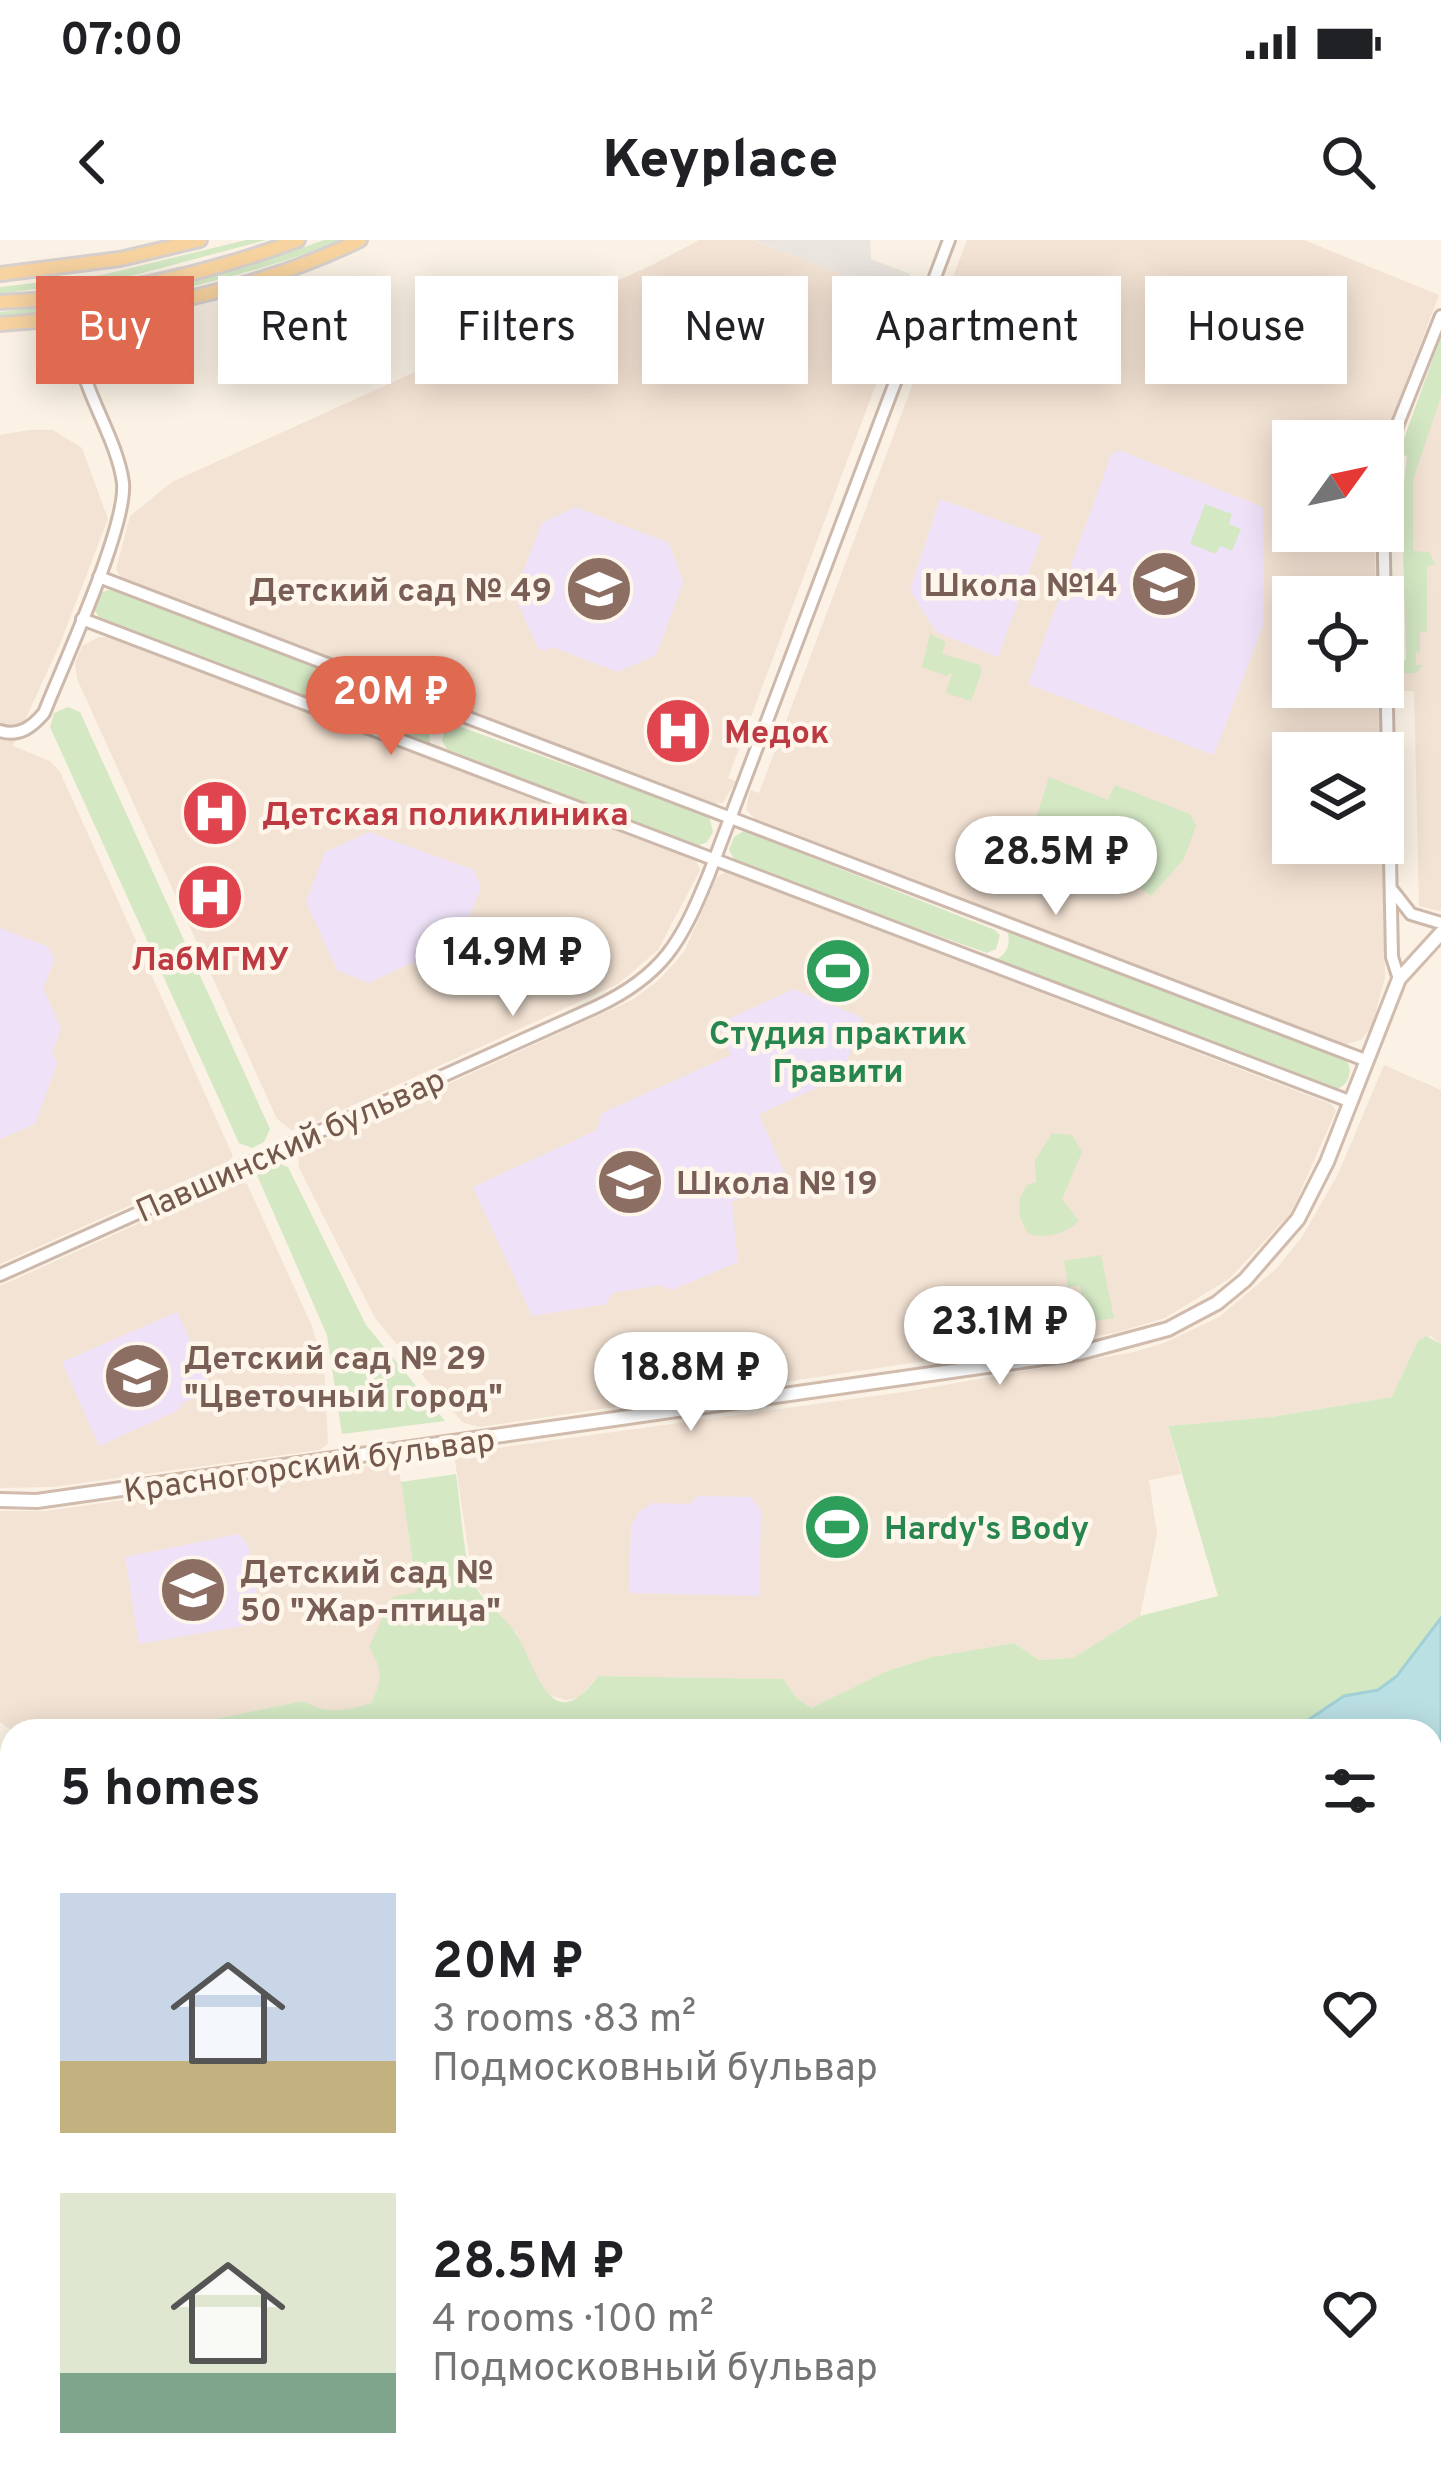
<!DOCTYPE html>
<html lang="en">
<head>
<meta charset="utf-8">
<style>
  :root { --surface:#fff; --page:#f6f6f6; --text:#202124; --muted:#757577; --accent:#e06a4f }
  body { margin:0; font-family:Overpass,sans-serif; background:var(--page); color:var(--text); height:100vh; display:flex; flex-direction:column; font-size:45px; white-space:nowrap }
  * { box-sizing:border-box; margin:0 }
  p { font-size:39px; color:var(--muted) }
  .icon { flex:none; width:66px; height:66px; fill:none; stroke:currentColor; stroke-width:2; stroke-linecap:round; stroke-linejoin:round }
  .map { position:relative; flex:1; overflow:hidden }
  .drawer { position:absolute; left:0px; top:1479px; width:1443px; height:771px; display:flex; flex-direction:column; background:var(--surface); border-radius:36px 36px 0 0; box-shadow:0 6px 30px #0003 }
  .drawer>* { flex:none }
  .top-card { position:absolute; left:36px; top:36px; width:1371px; height:108px; display:flex; gap:24px }
  .needle { width:78px; rotate:57deg }
  .buttons { position:absolute; left:1272px; top:180px; display:grid; gap:24px }
  .buttons a { display:grid; place-items:center; width:132px; height:132px; border-radius:0px; background:var(--surface); box-shadow:0 6px 30px #0003; font-size:60px }
  .price { position:absolute; translate:-50% -102px; padding:0 27px; border-radius:42px; background:#fff; color:#222; font-size:39px; line-height:78px; filter:drop-shadow(0 3px 6px #0008) }
  .price::after { content:''; position:absolute; left:50%; top:72px; width:36px; height:27px; margin-left:-18px; background:inherit; clip-path:polygon(0 0,100% 0,50% 100%) }
  .price.current { background:var(--accent); color:#fff }
  ul { padding:0; list-style:none }
  li { display:flex; align-items:center; gap:36px; height:300px; padding:0 60px }
  li span { display:grid; place-items:center; flex:none; width:336px; height:240px; border-radius:0px; color:#555 }
  li>.icon { margin-inline-start:auto }
  span .icon { width:144px; height:144px; fill:#fffc; stroke-width:1 }
  li b { font-size:51px }
  h2 { display:flex; justify-content:space-between; align-items:center; height:144px; padding:0 60px; font-size:51px }
  .tag { padding:0 42px; border-radius:0px; background:var(--surface); box-shadow:0 6px 30px #0003; font-size:42px; line-height:108px }
  .tag.current { background:var(--accent); color:#fff }
  .status { display:flex; justify-content:space-between; align-items:center; height:84px; padding:0 60px; background:var(--surface); direction:ltr }
  .status svg { height:33px; fill:currentColor }
  header { display:flex; justify-content:space-between; align-items:center; height:156px; padding:0 60px; background:var(--surface); font-size:54px; font-weight:800 }
  .map>svg:first-child { display:block }
</style>
</head>
<body>
<div class="status"><b>07:00</b><svg viewBox="0 0 49 12"><path d="M0 12V9h3v3zM5 12V6h3v6zM10 12V3h3v9zM15 12V0h3v12zM26 1h20v11H26zM47 4h2v5h-2z"/></svg></div>
<header><svg class="icon" aria-label="back" viewBox="0 0 24 24"><path d="M15 5l-7 7 7 7"/></svg>Keyplace<svg class="icon" aria-label="search" viewBox="0 0 24 24"><circle cx="10" cy="10" r="6"/><path d="M15 15l6 6"/></svg></header>
<div class="map">
<svg width="1441" height="2249" viewBox="0 0 1441 2249">
  <rect width="100%" height="100%" fill="#fbf2e5"/>
  <g fill="#f3e3d4" fill-rule="evenodd">
    <polygon points="699,0 752,0 908,59 728,538 736,541 723,563 713,564 132,345 121,338 116,329 130,276 172,242 656,23"/>
    <path d="M967,0H1304L1439,55L1383,202L1293,201V291H1374L1376,357H1293V447H1380L1385,737L1372,787L1361,800L1344,805L757,581L746,570L750,550L759,553ZM1293,513H1383V603H1293Z"/>
    <polygon points="1441,96 1441,670 1439,671 1419,666 1414,451 1397,451 1397,421 1406,420 1402,260 1407,216 1399,213"/>
    <polygon points="29,190 53,190 82,208 108,279 60,404 13,506 50,521 60,532 233,916 227,922 0,1024 0,195"/>
    <polygon points="99,397 109,397 696,620 700,630 658,710 618,744 301,889 291,890 277,879 77,439 75,423 82,406"/>
    <polygon points="725,632 1331,864 1336,871 1291,973 1229,1039 1165,1078 1115,1093 479,1187 462,1182 375,1078 299,928 298,916 310,907 632,760 660,739 684,712 717,637"/>
    <polygon points="1384,825 1441,850 1441,1104 1431,1096 1418,1101 1393,1157 1271,1177 1168,1186 1181,1234 1149,1240 1157,1294 1140,1376 1073,1418 1039,1420 1014,1403 932,1417 887,1431 811,1468 796,1457 782,1439 598,1436 579,1458 566,1460 549,1455 536,1443 517,1394 473,1343 454,1214 910,1151 1134,1112 1164,1103 1219,1077 1276,1029 1302,997 1338,934"/>
    <polygon points="235,940 247,944 312,1086 324,1126 328,1204 319,1210 53,1247 0,1248 0,1046"/>
    <polygon points="398,1222 417,1352 381,1426 378,1449 371,1463 338,1473 323,1472 303,1461 155,1491 12,1491 0,1482 0,1271 45,1271"/>
    <polygon points="12,1769 12,2238 493,2238 493,2249 0,2249 0,1771"/>
  </g>
  <g fill="#fbe2da">
    <polygon points="1441,1905 1441,2249 853,2249 853,2238 1431,2238 1431,1909"/>
    <polygon points="500,2238 774,2238 753,2249 499,2249"/>
  </g>
  <polygon fill="#ebe5df" points="753,0 870,0 871,19 910,34 901,57"/>
  <g fill="#efe2f8">
    <polygon points="1119,210 1263,267 1264,383 1214,515 1028,444 1111,215"/>
    <polygon points="940,259 1042,296 998,417 936,392 910,350"/>
    <polygon points="575,267 669,303 683,343 656,415 618,432 552,407 545,411 538,408 514,355 542,283"/>
    <polygon points="369,592 474,630 481,648 454,715 425,728 411,723 369,743 337,730 306,662 325,612"/>
    <polygon points="0,688 49,707 54,720 43,749 61,788 52,813 57,823 35,884 0,899"/>
    <polygon points="794,749 863,778 841,837 759,874 786,937 732,962 738,1022 672,1050 660,1045 612,1053 607,1064 532,1076 473,947 597,890 602,873 731,815 717,784"/>
    <polygon points="177,1072 212,1150 183,1163 179,1170 99,1206 62,1122"/>
    <polygon points="697,1256 751,1257 761,1271 759,1356 629,1353 631,1285 639,1272 652,1263 690,1264"/>
    <polygon points="239,1294 248,1305 261,1383 139,1404 125,1317"/>
  </g>
  <g fill="#d4e8c4">
    <polygon points="246,0 266,0 135,35 0,54 0,47 102,35"/>
    <path d="M324,0H345C232,41 120,68 0,78V72C112,62 218,39 324,0Z"/>
    <polygon points="1441,96 1441,156 1413,240 1413,311 1429,312 1435,325 1427,326 1427,391 1420,392 1420,412 1416,413 1416,425 1423,425 1416,433 1404,433 1397,421 1406,420 1402,260 1407,216 1399,213"/>
    <polygon points="1205,264 1232,274 1229,284 1241,289 1232,311 1220,306 1216,314 1190,304"/>
    <polygon points="111,349 393,456 390,467 415,476 419,466 443,475 429,495 430,503 102,382 94,369 100,353"/>
    <polygon points="930,394 946,402 942,414 980,425 982,431 971,461 946,453 952,433 946,436 922,427"/>
    <polygon points="68,467 80,472 270,889 264,902 252,908 239,903 50,487 54,473"/>
    <polygon points="455,485 709,576 713,592 707,602 697,606 447,509 442,501 444,492"/>
    <path d="M1049,537L1108,560L1115,545L1190,574L1196,585L1184,619L1151,656L1126,637V625L1084,612L1079,619C1061,613 1045,616 1026,611Z"/>
    <polygon points="744,591 995,690 1000,695 996,709 987,713 737,624 729,610 734,597"/>
    <path d="M1006,689L1346,818C1353,830 1350,845 1336,849L995,720C1008,714 1012,702 1006,689Z"/>
    <path d="M1052,893L1072,895L1082,912L1062,959L1079,981C1065,994 1047,999 1029,994C1017,977 1015,963 1027,945L1036,942L1035,920Z"/>
    <polygon points="275,922 288,927 366,1085 445,1181 342,1194 327,1095 257,935 261,928"/>
    <polygon points="1101,1015 1114,1078 1086,1082 1080,1046 1068,1047 1064,1021"/>
    <path d="M1426,1096L1441,1104V1378L1397,1436L1379,1450L1344,1456L1292,1491H155L303,1461C329,1475 343,1471 371,1463C383,1441 382,1427 369,1407L392,1357L417,1352L401,1242L456,1234C460,1259 464,1325 474,1344C484,1363 505,1376 516,1394C536,1424 550,1503 598,1436L783,1439L796,1457L811,1468L887,1431L932,1417L1014,1403L1039,1420L1073,1418L1140,1376L1218,1356L1168,1186L1271,1177L1392,1157L1418,1101Z"/>
    <path d="M12,1831V2051C0,2031 0,1992 4,1967L0,1962V1840Z"/>
    <polygon points="89,2238 521,2238 519,2249 95,2249"/>
  </g>
  <g fill="#bbe0e4" stroke="#a1d0d6" stroke-width="3">
    <polygon points="1441,1378 1441,1667 1431,1670 1431,1491 1292,1491 1344,1456 1378,1450 1397,1436"/>
    <polygon points="12,1592 12,1769 0,1771 0,1594"/>
  </g>
  <g fill="none" stroke-linecap="round" stroke-linejoin="round">
    <g stroke="#cdb9ac" stroke-width="16">
      <g id="tertiary">
        <path d="M78,117C78,97 85,85 103,75"/>
        <polyline points="1383,259 1397,186 1441,76"/>
        <polyline points="1383,270 1392,717 1399,739"/>
        <polyline points="99,337 1365,820"/>
        <polyline points="82,379 1349,861"/>
        <path d="M0,491C19,497 32,487 44,473C63,425 127,287 123,243C119,211 99,176 88,146C78,120 68,91 39,82"/>
        <polyline points="1393,651 1411,674 1441,683"/>
        <path d="M0,1035L596,767C664,735 681,702 709,634L949,0"/>
      </g>
    </g>
    <g stroke="#d1bbac" stroke-width="18">
      <polyline id="secondary" points="0,1260 37,1261 1079,1113 1168,1089 1217,1063 1245,1040 1298,979 1327,922 1399,739 1441,693"/>
    </g>
    <g stroke="#d8d0cd" stroke-width="18">
      <g id="primary">
        <polyline points="0,34 120,19 200,0"/>
        <path d="M0,62C100,58 204,35 298,0"/>
        <path d="M0,84C121,76 251,53 360,0"/>
      </g>
    </g>
    <use href="#tertiary" stroke="#fff" stroke-width="10"/>
    <use href="#secondary" stroke="#fff" stroke-width="12"/>
    <use href="#primary" stroke="#f7d3a0" stroke-width="12"/>
  </g>
  <defs>
    <g id="school-disc" transform="scale(3.45)"><circle r="9.5" fill="#8d6e63" stroke="#fef6eb"/><path d="M0-5L7-2L0 1L-7-2ZM-4 1L0 2.5L4 1V4Q0 6-4 4Z" fill="#fff"/></g>
    <g id="hospital-disc" transform="scale(3.45)"><circle r="9.5" fill="#e0444e" stroke="#fef6eb"/><path d="M-5-5h3v3.5h4V-5h3V5h-3V1.5h-4V5h-3Z" fill="#fff"/></g>
    <g id="stadium-disc" transform="scale(3.45)"><circle r="9.5" fill="#2e9e5b" stroke="#fef6eb"/><path d="M0-5a6.5 5 0 1 0 0 10a6.5 5 0 1 0 0-10ZM-3.5-1.8h7v3.6h-7Z" fill="#fff"/></g>
  </defs>
  <g fill-rule="evenodd">
    <use href="#school-disc" x="1164" y="344"/>
    <use href="#school-disc" x="599" y="349"/>
    <use href="#hospital-disc" x="678" y="491"/>
    <use href="#hospital-disc" x="215" y="573"/>
    <use href="#hospital-disc" x="210" y="657"/>
    <use href="#stadium-disc" x="838" y="731"/>
    <use href="#school-disc" x="630" y="942"/>
    <use href="#school-disc" x="137" y="1136"/>
    <use href="#stadium-disc" x="837" y="1287"/>
    <use href="#school-disc" x="193" y="1350"/>
  </g>
  <g text-anchor="middle" stroke-width="9" stroke-linejoin="round" paint-order="stroke">
    <g font-size="33" font-weight="bold" fill="#785e54" stroke="#fef6eb" text-anchor="start">
      <text x="1118" y="356" text-anchor="end">Школа №14</text>
      <text x="552" y="361" text-anchor="end">Детский сад № 49</text>
      <text x="676" y="954">Школа № 19</text>
      <text x="184" y="1129">Детский сад № 29<tspan x="184" dy="38">"Цветочный город"</tspan></text>
      <text x="240" y="1343">Детский сад №<tspan x="240" dy="38">50 "Жар-птица"</tspan></text>
    </g>
    <g font-size="33" font-weight="bold" fill="#be3a42" stroke="#fef6eb" text-anchor="start">
      <text x="724" y="503">Медок</text>
      <text x="262" y="585">Детская поликлиника</text>
      <text x="210" y="730" text-anchor="middle">ЛабМГМУ</text>
    </g>
    <g font-size="33" font-weight="bold" fill="#27864d" stroke="#fef6eb">
      <text x="838" y="804">Студия практик<tspan x="838" dy="38">Гравити</tspan></text>
      <text x="884" y="1299" text-anchor="start">Hardy's Body</text>
    </g>
    <g font-size="33" fill="#73584b" stroke="#fef6eb">
      <text transform="translate(290 904) rotate(-24)" y="12">Павшинский бульвар</text>
      <text transform="translate(309 1224) rotate(-8)" y="12">Красногорский бульвар</text>
    </g>
  </g>
</svg>
<div class="buttons">
<a><svg class="needle" viewBox="-14 -14 28 28"><path d="M0-13l5 13h-10z" fill="#e53935"/><path d="M0 13l5-13h-10z" fill="#757577"/></svg></a>
<a><svg class="icon" aria-label="locate" viewBox="0 0 24 24"><circle cx="12" cy="12" r="6"/><path d="M12 2v4M12 18v4M2 12h4M18 12h4"/></svg></a>
<a><svg class="icon" aria-label="layers" viewBox="0 0 24 24"><path d="M12 4l9 5-9 5-9-5zM3 14l9 5 9-5"/></svg></a>
</div>
<b class="price current" style="left:391px;top:518px">20M ₽</b>
<b class="price" style="left:1056px;top:678px">28.5M ₽</b>
<b class="price" style="left:513px;top:779px">14.9M ₽</b>
<b class="price" style="left:1000px;top:1148px">23.1M ₽</b>
<b class="price" style="left:691px;top:1194px">18.8M ₽</b>
<div class="top-card">
<a class="tag current">Buy</a>
<a class="tag">Rent</a>
<a class="tag">Filters</a>
<a class="tag">New</a>
<a class="tag">Apartment</a>
<a class="tag">House</a>
</div>
<section class="drawer">
<h2>5 homes<svg class="icon" aria-label="filters" viewBox="0 0 24 24"><path d="M4 7h16M4 17h16"/><circle cx="9" cy="7" r="2"/><circle cx="15" cy="17" r="2"/></svg></h2>
<ul>
<li><span style="background:linear-gradient(#c9d6e8 70%,#c2b280 0)"><svg class="icon" aria-label="home" viewBox="0 0 24 24"><path d="M3 11l9-7 9 7M6 9v11h12V9"/></svg></span><div><b>20M ₽</b><p>3 rooms · 83 m²</p><p>Подмосковный бульвар</p></div><svg class="icon" aria-label="heart" viewBox="0 0 24 24"><path d="M12 20l-8-8c-3-5 5-10 8-4 3-6 11-1 8 4z"/></svg></li>
<li><span style="background:linear-gradient(#dfe7d0 75%,#7fa58c 0)"><svg class="icon" aria-label="home" viewBox="0 0 24 24"><path d="M3 11l9-7 9 7M6 9v11h12V9"/></svg></span><div><b>28.5M ₽</b><p>4 rooms · 100 m²</p><p>Подмосковный бульвар</p></div><svg class="icon" aria-label="heart" viewBox="0 0 24 24"><path d="M12 20l-8-8c-3-5 5-10 8-4 3-6 11-1 8 4z"/></svg></li>
</ul>
</section>
</div>
</body>
</html>
